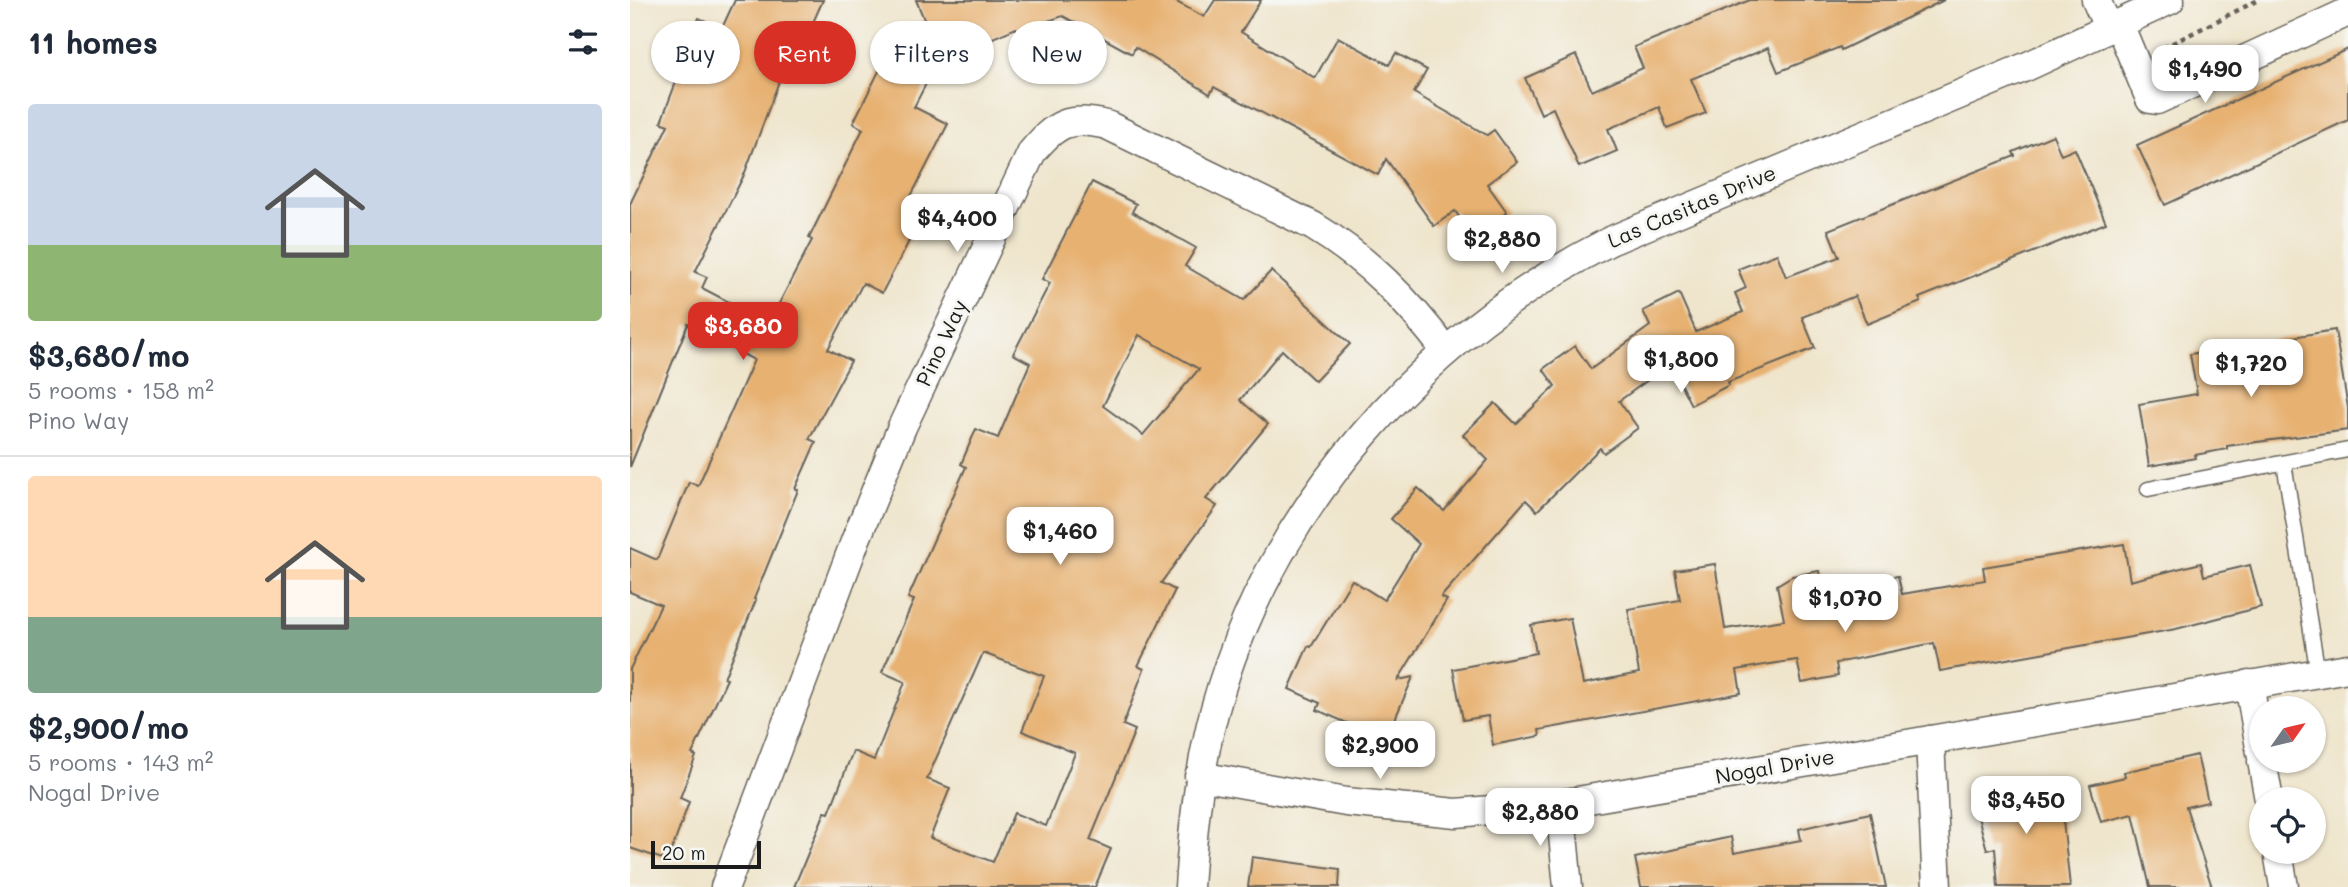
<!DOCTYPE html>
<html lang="en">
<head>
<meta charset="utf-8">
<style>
  :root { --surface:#fff; --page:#f6f6f7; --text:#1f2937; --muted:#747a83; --line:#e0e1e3; --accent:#d93025 }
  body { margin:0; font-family:Mali,sans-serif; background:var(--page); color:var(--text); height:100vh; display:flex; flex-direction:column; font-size:26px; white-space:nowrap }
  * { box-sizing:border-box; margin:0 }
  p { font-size:23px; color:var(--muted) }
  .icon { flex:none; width:38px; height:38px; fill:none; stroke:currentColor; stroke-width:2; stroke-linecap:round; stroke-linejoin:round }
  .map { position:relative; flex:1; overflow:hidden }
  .sheet { display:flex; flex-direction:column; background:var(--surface); width:630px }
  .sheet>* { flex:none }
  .top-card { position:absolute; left:21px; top:21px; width:665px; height:63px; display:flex; gap:14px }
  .needle { width:46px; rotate:56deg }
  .controls { position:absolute; left:1619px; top:696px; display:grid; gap:14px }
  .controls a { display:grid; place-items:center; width:77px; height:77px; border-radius:50%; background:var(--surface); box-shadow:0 2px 5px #0004; font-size:35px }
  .scale { position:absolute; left:21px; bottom:18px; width:110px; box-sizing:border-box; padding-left:7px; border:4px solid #1c1c1c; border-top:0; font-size:19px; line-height:24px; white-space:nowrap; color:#1c1c1c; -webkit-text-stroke:5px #f6f6f2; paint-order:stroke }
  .price { position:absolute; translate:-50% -60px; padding:0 16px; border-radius:14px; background:#fff; color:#222; font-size:23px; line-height:46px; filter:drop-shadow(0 2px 4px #0008) }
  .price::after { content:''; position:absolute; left:50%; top:42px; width:21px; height:16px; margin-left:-10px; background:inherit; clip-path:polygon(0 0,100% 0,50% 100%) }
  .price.on { background:var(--accent); color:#fff }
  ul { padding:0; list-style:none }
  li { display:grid; align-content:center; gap:14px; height:371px; padding:0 28px }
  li+li { border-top:2px solid var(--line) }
  li span { display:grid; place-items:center; height:217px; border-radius:7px; color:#555 }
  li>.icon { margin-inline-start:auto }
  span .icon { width:126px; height:126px; fill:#fffc; stroke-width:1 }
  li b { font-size:30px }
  h2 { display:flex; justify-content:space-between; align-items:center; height:84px; padding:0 28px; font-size:30px }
  .chip { padding:0 24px; border-radius:32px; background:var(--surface); box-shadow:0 2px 5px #0004; font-size:24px; line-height:63px }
  .chip.on { background:var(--accent); color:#fff }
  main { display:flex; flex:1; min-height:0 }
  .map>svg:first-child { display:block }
</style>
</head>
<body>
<main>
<section class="sheet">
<h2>11 homes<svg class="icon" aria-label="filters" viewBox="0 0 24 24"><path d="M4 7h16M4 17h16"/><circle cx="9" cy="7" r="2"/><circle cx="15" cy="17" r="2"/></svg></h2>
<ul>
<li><span style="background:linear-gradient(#c9d6e8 65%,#8fb573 0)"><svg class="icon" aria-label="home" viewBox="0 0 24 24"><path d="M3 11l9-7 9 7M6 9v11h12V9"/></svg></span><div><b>$3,680/mo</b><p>5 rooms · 158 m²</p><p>Pino Way</p></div></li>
<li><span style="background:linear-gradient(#ffd9b3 65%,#7fa58c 0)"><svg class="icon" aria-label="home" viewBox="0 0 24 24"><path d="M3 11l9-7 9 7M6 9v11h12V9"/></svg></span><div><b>$2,900/mo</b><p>5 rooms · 143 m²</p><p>Nogal Drive</p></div></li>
</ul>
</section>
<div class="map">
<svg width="1718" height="887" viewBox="0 0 1718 887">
  <rect width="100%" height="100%" fill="#f6f6f2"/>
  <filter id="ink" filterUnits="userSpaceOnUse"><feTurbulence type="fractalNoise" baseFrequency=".0143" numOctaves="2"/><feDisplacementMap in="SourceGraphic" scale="14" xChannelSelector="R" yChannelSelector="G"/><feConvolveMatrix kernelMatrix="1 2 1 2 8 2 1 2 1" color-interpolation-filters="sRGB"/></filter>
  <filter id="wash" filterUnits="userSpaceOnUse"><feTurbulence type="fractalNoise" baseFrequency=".00686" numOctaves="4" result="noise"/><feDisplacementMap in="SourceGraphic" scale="28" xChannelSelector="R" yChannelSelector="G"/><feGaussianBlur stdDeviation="1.57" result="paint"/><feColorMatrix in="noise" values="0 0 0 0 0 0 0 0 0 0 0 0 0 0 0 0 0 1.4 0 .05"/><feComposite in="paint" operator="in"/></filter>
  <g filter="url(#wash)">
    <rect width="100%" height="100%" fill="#efe5cc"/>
    <g id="blocks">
      <g fill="#e7b171" fill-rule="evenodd">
        <polygon points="105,0 193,0 161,72 154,68 114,175 65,272 77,277 72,288 139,323 182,240 179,238 233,129 223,123 256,57 299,78 284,107 318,124 280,198 296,206 277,245 252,293 233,283 198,349 221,361 179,439 186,442 165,489 168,490 124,599 126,600 94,678 97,679 62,754 66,756 50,798 59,802 38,861 0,848 0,669 31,605 0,592 0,548 27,560 59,482 68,486 124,360 58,324 0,467 0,204 38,125 31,122 55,58 52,57 69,18 92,28"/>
        <polygon points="286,0 543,0 574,17 585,0 631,0 611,32 685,78 708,37 759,65 766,53 797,70 784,93 857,135 864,130 887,162 857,184 877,212 843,237 825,211 804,226 756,159 748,175 584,87 580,94 505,47 502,54 433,16 387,31 386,28 311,60"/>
        <polygon points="1120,0 1314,0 1211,50 1210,47 1148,72 1138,48 1061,79 1076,113 1037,128 1029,107 978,129 987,151 949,167 923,108 911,114 895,78 946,55 962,91 1013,68 1004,47"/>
        <polygon points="1718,49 1718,120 1535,205 1507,145"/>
        <polygon points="1423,135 1431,155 1445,149 1476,223 1289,298 1291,302 1237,324 1225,296 1172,317 1185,348 1098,382 1099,385 1061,405 1040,364 989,401 1008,428 974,453 970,448 907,511 896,500 811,597 817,600 768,680 783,677 756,740 687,710 690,703 659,689 678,646 681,647 722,580 754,600 789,544 761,519 788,488 814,511 858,460 833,435 865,403 886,424 925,386 913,369 945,346 961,369 1020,326 1013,311 1049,293 1066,332 1113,312 1105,293 1116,288 1108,269 1147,254 1156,277 1209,257 1198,230 1385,156 1383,152"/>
        <path d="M462,182L506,204L502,212L566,248L555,266L614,300L641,271L720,344L685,381L652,350L610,400L638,424L576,499L587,506L531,583L545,590L508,666L514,669L493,725L505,730L460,840L481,849L465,887H164L195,812L199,813L223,751L244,760L275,682L252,672L284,600L278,598L336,467L331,464L346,429L368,438L400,363L383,354L420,283L412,279ZM509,335L569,369L513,435L473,406ZM353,653L414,676L392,731L445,753L416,826L384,813L363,862L300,838L320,788L297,779Z"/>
        <polygon points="1705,330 1718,408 1718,430 1597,446 1597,449 1565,455 1566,458 1519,466 1509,404 1567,394 1560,354"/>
        <polygon points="1494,544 1500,581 1571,563 1574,576 1620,565 1631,607 1546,629 1310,671 1304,643 1206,663 1208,676 1172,683 1167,660 1134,665 1107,670 1111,693 909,730 910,736 863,745 858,716 833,720 823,669 906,653 901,625 940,618 953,684 1009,673 998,609 1050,600 1045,570 1085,564 1095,629 1154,620 1147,585 1162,576 1189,571 1192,589 1268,576 1272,594 1355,580 1353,567"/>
        <polygon points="1567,755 1578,802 1556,807 1582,887 1520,887 1503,814 1471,822 1460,785 1495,777 1494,772"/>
        <polygon points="1415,779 1419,795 1430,793 1440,887 1368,887 1365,848 1357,850 1343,798"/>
        <polygon points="1240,813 1256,887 1011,887 1005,858 1101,837 1104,853 1171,840 1169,829"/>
        <polygon points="622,857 710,869 709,887 618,887"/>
      </g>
    </g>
  </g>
  <g filter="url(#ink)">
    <use href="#blocks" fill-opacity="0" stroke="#66625a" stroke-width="2"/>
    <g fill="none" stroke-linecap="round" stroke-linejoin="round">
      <g stroke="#66625a" stroke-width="17">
        <g id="lane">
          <polyline points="1654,463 1688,674"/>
          <polyline points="1518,489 1718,450"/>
        </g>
      </g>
      <g stroke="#66625a" stroke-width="31">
        <g id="street">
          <polyline points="1466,0 1479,29"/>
          <polyline points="1489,24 1520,99 1527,100 1718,12"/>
          <polyline points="1619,684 1631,753"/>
          <polyline points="1300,740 1307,887"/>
          <polyline points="1632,761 1639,800"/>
          <polyline points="569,776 716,802 826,813 930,804 1718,668"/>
          <polyline points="930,804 938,887"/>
          <polyline points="1648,852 1654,887"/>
          <path d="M95,887L226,539L272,427L402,152C426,123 439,116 477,125L683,226C738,259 777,300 816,351"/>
          <path d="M559,887C563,827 569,768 585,709C641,506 794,336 980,241L1398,66L1540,0"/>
        </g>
      </g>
      <polyline stroke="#66625a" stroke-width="4.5" stroke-dasharray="5 5" stroke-linecap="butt" points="1533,48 1628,0"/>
      <use href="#lane" stroke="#fff" stroke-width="14"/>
      <use href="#street" stroke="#fff" stroke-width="28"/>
    </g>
  </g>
  <g text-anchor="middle" stroke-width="6" stroke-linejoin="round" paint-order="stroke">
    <g font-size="21" fill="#1c1c1c" stroke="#f6f6f2">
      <text transform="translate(1062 207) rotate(-23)" y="7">Las Casitas Drive</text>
      <text transform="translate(312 343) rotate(-65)" y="7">Pino Way</text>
      <text transform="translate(1145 767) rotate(-10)" y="7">Nogal Drive</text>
    </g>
  </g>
</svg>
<div class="controls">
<a><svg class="needle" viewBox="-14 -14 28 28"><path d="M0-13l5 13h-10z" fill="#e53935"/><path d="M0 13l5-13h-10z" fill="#747a83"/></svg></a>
<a><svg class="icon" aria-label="locate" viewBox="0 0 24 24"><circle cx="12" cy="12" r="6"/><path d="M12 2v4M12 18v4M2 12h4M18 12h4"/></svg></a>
</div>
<div class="scale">20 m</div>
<b class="price" style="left:1575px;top:105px">$1,490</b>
<b class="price" style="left:327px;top:254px">$4,400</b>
<b class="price" style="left:872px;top:275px">$2,880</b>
<b class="price on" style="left:113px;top:362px">$3,680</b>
<b class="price" style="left:1051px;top:395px">$1,800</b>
<b class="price" style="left:1621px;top:399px">$1,720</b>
<b class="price" style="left:430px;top:567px">$1,460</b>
<b class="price" style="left:1215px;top:634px">$1,070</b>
<b class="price" style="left:750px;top:781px">$2,900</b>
<b class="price" style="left:1396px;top:836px">$3,450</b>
<b class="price" style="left:910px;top:848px">$2,880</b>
<div class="top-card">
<a class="chip">Buy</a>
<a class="chip on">Rent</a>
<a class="chip">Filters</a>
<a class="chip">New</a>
</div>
</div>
</main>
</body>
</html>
